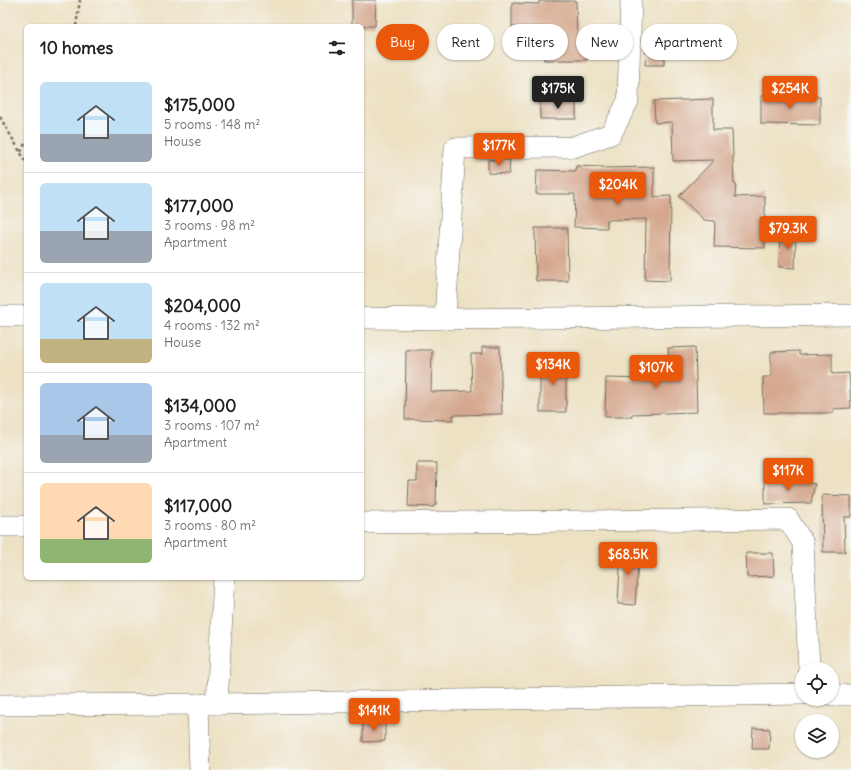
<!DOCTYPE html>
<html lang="en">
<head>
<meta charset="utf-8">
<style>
  :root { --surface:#fff; --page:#f2f2f2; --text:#202124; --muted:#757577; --line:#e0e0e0; --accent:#ea580c }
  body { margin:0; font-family:Delius,sans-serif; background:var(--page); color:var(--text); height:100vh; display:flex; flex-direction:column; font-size:15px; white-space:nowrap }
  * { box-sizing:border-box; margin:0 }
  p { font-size:13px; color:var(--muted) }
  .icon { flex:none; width:22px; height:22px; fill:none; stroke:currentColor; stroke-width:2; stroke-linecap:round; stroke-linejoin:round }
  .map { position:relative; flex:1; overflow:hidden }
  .drawer { position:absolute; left:24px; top:24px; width:340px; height:556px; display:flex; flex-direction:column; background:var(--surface); border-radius:6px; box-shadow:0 1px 3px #0004 }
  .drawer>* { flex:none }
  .hud { position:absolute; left:376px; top:24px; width:380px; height:36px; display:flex; gap:8px }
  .controls { position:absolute; left:795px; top:662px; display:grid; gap:8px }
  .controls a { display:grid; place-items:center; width:44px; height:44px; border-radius:50%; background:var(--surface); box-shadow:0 1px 3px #0004; font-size:20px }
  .price { position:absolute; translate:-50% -34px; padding:0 9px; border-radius:4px; background:var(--accent); color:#fff; font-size:13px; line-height:26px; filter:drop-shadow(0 1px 2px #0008) }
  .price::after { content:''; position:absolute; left:50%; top:24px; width:12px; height:9px; margin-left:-6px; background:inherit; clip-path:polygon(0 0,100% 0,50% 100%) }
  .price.on { background:#222; color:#fff }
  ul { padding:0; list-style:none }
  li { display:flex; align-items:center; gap:12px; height:100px; padding:0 16px }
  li+li { border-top:1px solid var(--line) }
  li span { display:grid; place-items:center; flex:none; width:112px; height:80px; border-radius:6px; color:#555 }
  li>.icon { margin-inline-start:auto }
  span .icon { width:48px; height:48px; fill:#fffc; stroke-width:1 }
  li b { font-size:17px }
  h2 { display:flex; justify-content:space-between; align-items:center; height:48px; padding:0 16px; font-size:17px }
  .pill { padding:0 14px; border-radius:18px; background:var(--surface); box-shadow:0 1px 3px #0004; font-size:14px; line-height:36px }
  .pill.on { background:var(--accent); color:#fff }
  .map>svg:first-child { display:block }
</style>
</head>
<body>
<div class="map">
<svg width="851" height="770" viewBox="0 0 851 770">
  <rect width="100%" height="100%" fill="#f6f6f2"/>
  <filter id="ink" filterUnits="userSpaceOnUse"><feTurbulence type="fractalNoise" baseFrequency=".025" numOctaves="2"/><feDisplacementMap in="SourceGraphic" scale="8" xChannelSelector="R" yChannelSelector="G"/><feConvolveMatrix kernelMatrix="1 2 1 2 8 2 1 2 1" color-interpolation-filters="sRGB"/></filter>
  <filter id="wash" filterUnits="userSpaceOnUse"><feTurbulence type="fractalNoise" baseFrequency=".012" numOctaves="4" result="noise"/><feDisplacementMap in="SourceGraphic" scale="16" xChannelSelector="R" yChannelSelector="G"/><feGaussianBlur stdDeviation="0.9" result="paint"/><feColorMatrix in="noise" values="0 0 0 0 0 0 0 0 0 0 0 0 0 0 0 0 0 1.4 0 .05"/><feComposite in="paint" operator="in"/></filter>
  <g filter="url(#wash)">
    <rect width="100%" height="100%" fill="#ede1c3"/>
    <g id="blocks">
      <g fill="#d5a78e">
        <polygon points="352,0 376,0 375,26 352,26"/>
        <polygon points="539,1 576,1 577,42 588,42 587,60 544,60 544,27 512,27 512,3 539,4"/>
        <polygon points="647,32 665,33 664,65 645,65"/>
        <polygon points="761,96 820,97 820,125 761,124"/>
        <polygon points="713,99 713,130 732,130 734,184 736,184 735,197 765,196 765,248 714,247 715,221 704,220 679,196 714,160 673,161 672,122 655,123 654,101"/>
        <polygon points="576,100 576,119 540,119 540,101"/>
        <polygon points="488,160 510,160 509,174 488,173"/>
        <polygon points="576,166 603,167 603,168 654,167 654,197 671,196 670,281 645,280 646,219 607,220 607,228 574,227 575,194 536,194 537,170 575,171"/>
        <polygon points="535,228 567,228 568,281 536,281"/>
        <polygon points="780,233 796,234 795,268 779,267"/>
        <polygon points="482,347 500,347 502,414 453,415 453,420 405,419 406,350 432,350 431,392 472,391 471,354 482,354"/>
        <polygon points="695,347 697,412 632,414 632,417 605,417 606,378 647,379 648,368 669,368 668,348"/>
        <polygon points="799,351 799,355 832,354 832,374 849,373 851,408 833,409 833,413 764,413 763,377 771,377 771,352"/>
        <polygon points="540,360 566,361 566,412 540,412"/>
        <polygon points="417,463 437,463 436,505 434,505 434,507 408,506 409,481 417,481"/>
        <polygon points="765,479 789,479 815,484 811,503 765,504"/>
        <polygon points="822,495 851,496 851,517 844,517 845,552 823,552"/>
        <polygon points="621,548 639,549 635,605 618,604"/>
        <polygon points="746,553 773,553 774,576 747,577"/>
        <polygon points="363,722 385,722 385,741 363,742"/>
        <polygon points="753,728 770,729 769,749 752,749"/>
      </g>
    </g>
  </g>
  <g filter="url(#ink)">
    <use href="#blocks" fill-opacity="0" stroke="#6f6b60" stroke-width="1"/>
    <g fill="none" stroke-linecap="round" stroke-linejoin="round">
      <g stroke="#6f6b60" stroke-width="22">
        <g id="minor">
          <polyline points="0,316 26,316"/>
          <polyline points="362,318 445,319 851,315"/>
          <polyline points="445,319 455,148 573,147 611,134 628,101 631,0"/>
          <polyline points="362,523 788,519 803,543 809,669"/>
          <polyline points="0,526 26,526"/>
          <polyline points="832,695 851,695"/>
          <polyline points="198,704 200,770"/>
          <polyline points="217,704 224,578"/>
          <polyline points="0,705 217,704 802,694"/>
        </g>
      </g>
      <g stroke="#6f6b60" stroke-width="2.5" stroke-dasharray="3 3" stroke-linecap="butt">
        <polyline points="76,26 80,0"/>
        <polyline points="0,117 26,162"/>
        <polyline points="21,152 26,141"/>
      </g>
      <use href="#minor" stroke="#fff" stroke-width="21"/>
    </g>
  </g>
</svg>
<div class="controls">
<a><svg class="icon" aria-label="locate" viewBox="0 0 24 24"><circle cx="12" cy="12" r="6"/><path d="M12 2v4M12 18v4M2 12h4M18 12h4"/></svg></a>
<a><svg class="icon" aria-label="layers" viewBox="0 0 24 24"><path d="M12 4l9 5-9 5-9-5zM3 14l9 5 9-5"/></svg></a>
</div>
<b class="price on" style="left:558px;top:110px">$175K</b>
<b class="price" style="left:790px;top:110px">$254K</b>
<b class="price" style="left:499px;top:167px">$177K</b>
<b class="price" style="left:618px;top:206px">$204K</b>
<b class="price" style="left:788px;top:250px">$79.3K</b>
<b class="price" style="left:553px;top:386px">$134K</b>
<b class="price" style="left:656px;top:389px">$107K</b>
<b class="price" style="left:788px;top:492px">$117K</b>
<b class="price" style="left:628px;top:576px">$68.5K</b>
<b class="price" style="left:374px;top:732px">$141K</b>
<div class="hud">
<a class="pill on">Buy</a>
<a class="pill">Rent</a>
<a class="pill">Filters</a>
<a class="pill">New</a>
<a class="pill">Apartment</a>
</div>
<section class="drawer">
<h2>10 homes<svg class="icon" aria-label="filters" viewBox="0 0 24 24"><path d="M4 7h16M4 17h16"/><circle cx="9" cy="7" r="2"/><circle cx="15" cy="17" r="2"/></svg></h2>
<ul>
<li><span style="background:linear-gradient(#bfe0f5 65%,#9aa5b1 0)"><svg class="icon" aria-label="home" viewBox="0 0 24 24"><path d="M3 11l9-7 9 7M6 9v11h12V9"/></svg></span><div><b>$175,000</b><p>5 rooms · 148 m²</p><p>House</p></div></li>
<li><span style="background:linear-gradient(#bfe0f5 60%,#9aa5b1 0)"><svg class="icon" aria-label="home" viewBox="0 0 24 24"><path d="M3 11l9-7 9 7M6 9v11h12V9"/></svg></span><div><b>$177,000</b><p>3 rooms · 98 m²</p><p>Apartment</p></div></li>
<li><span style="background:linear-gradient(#bfe0f5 70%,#c2b280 0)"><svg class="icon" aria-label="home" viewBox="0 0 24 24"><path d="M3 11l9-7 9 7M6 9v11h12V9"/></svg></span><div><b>$204,000</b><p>4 rooms · 132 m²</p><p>House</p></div></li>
<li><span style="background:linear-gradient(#a9c7e8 65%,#9aa5b1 0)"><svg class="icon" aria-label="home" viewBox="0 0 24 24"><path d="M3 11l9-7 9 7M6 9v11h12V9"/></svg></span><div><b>$134,000</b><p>3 rooms · 107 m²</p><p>Apartment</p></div></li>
<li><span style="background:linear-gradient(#ffd9b3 70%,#8fb573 0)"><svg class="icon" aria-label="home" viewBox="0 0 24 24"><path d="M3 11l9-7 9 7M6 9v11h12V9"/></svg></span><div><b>$117,000</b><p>3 rooms · 80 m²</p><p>Apartment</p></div></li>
</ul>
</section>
</div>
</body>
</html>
